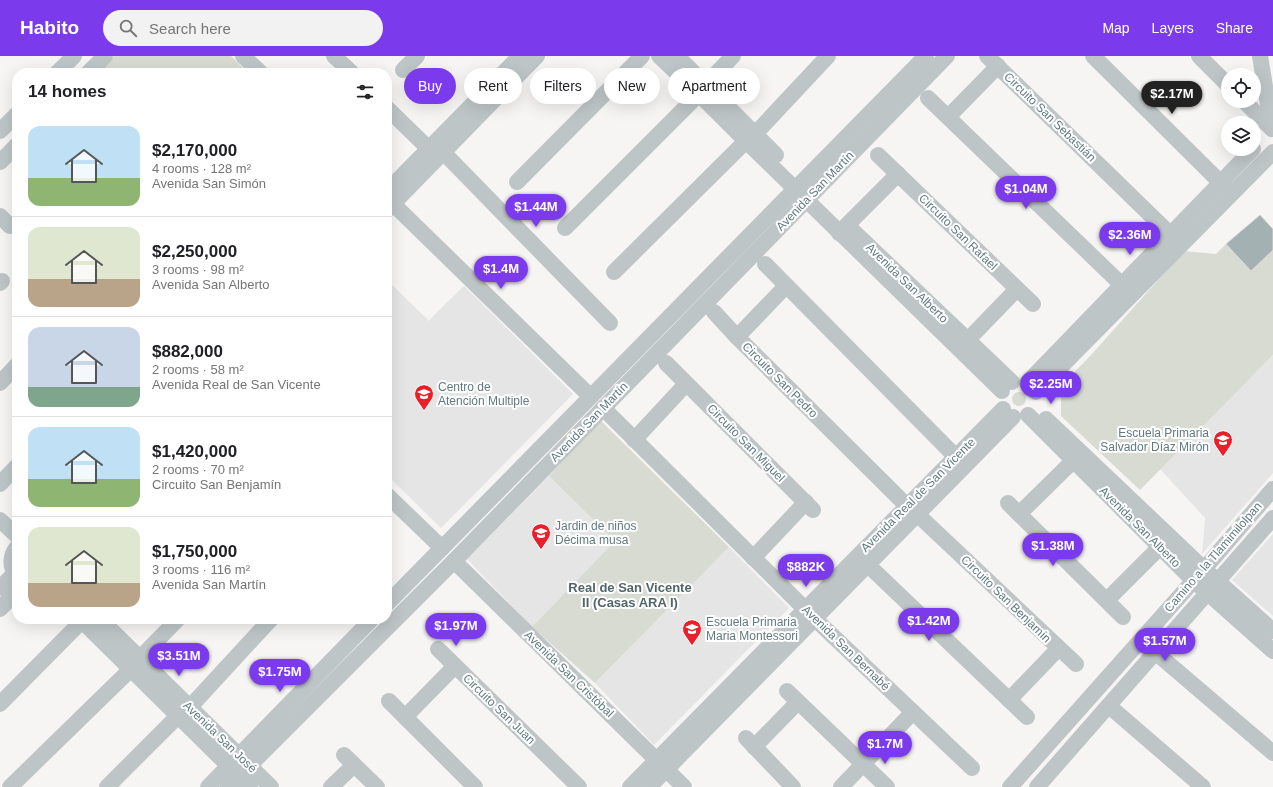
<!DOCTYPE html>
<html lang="en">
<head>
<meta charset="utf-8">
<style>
  :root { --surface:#fff; --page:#f2f2f2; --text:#202124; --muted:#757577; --line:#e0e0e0; --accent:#7c3aed }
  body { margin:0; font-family:Arial,sans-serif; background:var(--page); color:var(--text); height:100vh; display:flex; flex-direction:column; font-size:15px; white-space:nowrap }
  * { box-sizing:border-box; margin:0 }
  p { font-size:13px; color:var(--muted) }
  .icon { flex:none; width:22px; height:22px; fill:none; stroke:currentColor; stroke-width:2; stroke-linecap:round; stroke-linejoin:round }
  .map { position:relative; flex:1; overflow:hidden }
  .panel { position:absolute; left:12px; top:12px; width:380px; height:556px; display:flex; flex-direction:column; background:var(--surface); border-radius:16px; box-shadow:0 4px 16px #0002 }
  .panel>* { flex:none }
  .hud { position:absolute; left:404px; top:12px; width:380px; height:36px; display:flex; gap:8px }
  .fabs { position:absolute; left:1221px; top:12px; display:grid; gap:8px }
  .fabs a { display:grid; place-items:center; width:40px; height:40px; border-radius:50%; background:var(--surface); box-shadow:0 4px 16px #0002; font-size:20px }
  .price { position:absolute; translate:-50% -34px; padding:0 9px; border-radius:14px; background:var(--accent); color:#fff; font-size:13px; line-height:26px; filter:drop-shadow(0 1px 2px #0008) }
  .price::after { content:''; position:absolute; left:50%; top:24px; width:12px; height:9px; margin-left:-6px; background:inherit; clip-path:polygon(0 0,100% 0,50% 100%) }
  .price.on { background:#222; color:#fff }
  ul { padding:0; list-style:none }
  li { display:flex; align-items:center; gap:12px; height:100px; padding:0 16px }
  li+li { border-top:1px solid var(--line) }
  li span { display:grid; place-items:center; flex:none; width:112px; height:80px; border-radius:12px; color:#555 }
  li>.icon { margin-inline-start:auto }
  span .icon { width:48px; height:48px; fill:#fffc; stroke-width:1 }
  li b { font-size:17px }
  h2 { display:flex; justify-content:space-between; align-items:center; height:48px; padding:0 16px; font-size:17px }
  .pill { padding:0 14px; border-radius:18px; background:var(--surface); box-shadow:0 4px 16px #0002; font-size:14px; line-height:36px }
  .pill.on { background:var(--accent); color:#fff }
  header { display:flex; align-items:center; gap:24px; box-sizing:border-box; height:56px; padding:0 20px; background:var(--accent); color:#fff }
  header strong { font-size:19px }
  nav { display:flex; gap:22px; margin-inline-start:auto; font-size:14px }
  .search { width:280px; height:36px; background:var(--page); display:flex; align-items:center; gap:10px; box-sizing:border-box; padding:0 14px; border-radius:22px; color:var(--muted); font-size:15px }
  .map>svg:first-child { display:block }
</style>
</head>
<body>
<header>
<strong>Habito</strong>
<div class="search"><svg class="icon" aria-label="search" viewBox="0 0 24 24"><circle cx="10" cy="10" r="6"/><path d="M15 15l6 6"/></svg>Search here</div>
<nav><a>Map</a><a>Layers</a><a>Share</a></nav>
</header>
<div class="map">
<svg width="1273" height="731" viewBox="0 0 1273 731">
  <rect width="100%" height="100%" fill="#f6f5f3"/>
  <g fill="#e4e5e4">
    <polygon points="387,224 428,264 427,266 464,230 573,338 441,472 387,419"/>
    <polygon points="1273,299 1273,417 1202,498 1205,462 1160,413"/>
    <polygon points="549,420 615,485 532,571 467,503"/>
    <polygon points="1273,478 1273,560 1232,524"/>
    <polygon points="729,491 789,552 654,689 595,627"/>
  </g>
  <g fill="#d8dbd1">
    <polygon points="114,0 231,0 248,17 98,17"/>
    <polygon points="1226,188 1251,215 1273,194 1273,299 1140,434 1061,360 1061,330 1092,298 1184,195 1216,198"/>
    <circle cx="1019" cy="343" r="7"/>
    <polygon points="600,364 729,491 595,627 532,571 615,485 549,420"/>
  </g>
  <polygon fill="#a3b1b3" stroke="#d8d7d5" points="1260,159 1273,173 1273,194 1251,215 1226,188"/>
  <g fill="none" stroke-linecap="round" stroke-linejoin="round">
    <g stroke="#bec5c7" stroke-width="16">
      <polyline points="243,0 261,17"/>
      <polyline points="334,0 352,17"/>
      <polyline points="659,0 699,38 746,85 1002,335"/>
      <polyline points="677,0 776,99"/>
      <polyline points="987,0 1170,178"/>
      <polyline points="1093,0 1228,134"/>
      <polyline points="1199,0 1228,29"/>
      <polyline points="1260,0 1272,73"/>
      <polyline points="403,14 417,0"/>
      <polyline points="57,17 74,0"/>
      <polyline points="88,17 105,0"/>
      <polyline points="706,28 733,0"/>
      <polyline points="928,42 1122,229"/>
      <polyline points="1244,45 1272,73"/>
      <polyline points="387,52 429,93"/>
      <polyline points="949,60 998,10"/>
      <polyline points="0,75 17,58"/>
      <polyline points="755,78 828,0"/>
      <polyline points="443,96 610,267"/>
      <polyline points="878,99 1033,248"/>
      <polyline points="0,106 17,89"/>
      <polyline points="517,126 642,0"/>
      <polyline points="387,135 520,0"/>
      <polyline points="387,142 590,340"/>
      <polyline points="387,154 537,0"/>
      <polyline points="0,160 10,170"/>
      <polyline points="565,172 699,38"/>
      <polyline points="851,173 1012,326"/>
      <polyline points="839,177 898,118"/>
      <polyline points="765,208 956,401"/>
      <polyline points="614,216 746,85"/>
      <polyline points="0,227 2,225"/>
      <polyline points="714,256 737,281 907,450"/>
      <polyline points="737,281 786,230"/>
      <polyline points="960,292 1017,233"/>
      <polyline points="666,307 813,454"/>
      <polyline points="0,327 17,309"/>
      <polyline points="1027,327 1253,93"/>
      <polyline points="1036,336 1273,96"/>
      <polyline points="603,352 815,563 972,712"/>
      <polyline points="1028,359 1193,524 1273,595"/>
      <polyline points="1046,363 1204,513 1273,575"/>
      <polyline points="634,384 686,328"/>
      <polyline points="0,428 17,410"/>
      <polyline points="387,439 442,492"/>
      <polyline points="1008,447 1123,561"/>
      <polyline points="917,458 1076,608"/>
      <polyline points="1019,458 1073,405"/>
      <polyline points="0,464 17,480"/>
      <path d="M17,491C10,500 9,511 17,519"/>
      <polyline points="753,502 806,446"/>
      <polyline points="454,505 684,731"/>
      <polyline points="868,509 1027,661"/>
      <polyline points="0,532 15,517"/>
      <polyline points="1107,544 1160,491"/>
      <path d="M387,548C566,365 747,184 926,0"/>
      <polyline points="0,553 17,535"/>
      <polyline points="80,563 250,731"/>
      <polyline points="100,563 271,731"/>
      <polyline points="438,593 579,731"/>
      <polyline points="1155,596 1273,697"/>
      <polyline points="140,602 178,563"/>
      <polyline points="787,635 887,731"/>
      <polyline points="1009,644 1058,593"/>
      <polyline points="389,645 475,731"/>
      <polyline points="0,648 82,565"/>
      <polyline points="1109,650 1203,731"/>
      <polyline points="190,651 271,563"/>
      <polyline points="405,661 455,610"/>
      <polyline points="746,682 793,731"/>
      <polyline points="754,691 798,646"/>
      <polyline points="344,699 377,731"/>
      <polyline points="10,731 131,613"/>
      <polyline points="107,731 178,660"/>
      <polyline points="208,731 372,563"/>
      <polyline points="228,731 454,505 947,0"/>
      <polyline points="331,731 354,709"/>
      <polyline points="630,731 1003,353"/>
      <polyline points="649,731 1013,361"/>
      <polyline points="841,731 913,656"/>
      <polyline points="1010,731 1204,513 1273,433"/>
      <polyline points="1037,731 1273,462"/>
    </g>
  </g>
  <defs>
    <g id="school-pin" transform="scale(1)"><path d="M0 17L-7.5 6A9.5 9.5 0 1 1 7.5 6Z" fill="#e92029" stroke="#fff"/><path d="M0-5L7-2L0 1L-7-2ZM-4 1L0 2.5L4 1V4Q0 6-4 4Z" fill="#fff"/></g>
  </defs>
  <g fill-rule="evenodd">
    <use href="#school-pin" x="424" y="338"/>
    <use href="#school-pin" x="1223" y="384"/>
    <use href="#school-pin" x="541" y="477"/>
    <use href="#school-pin" x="692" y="573"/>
  </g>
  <g text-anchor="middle" stroke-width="4" stroke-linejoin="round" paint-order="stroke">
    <g font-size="12" fill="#607a7f" stroke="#fff">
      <text transform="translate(1050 61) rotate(44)" y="4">Circuito San Sebastián</text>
      <text transform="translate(815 135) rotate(-46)" y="4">Avenida San Martín</text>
      <text transform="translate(958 176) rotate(44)" y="4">Circuito San Rafael</text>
      <text transform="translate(907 227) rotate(44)" y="4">Avenida San Alberto</text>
      <text transform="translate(780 324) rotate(45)" y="4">Circuito San Pedro</text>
      <text transform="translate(589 366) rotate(-46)" y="4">Avenida San Martín</text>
      <text transform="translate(746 387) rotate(45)" y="4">Circuito San Miguel</text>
      <text transform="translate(918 439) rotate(-45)" y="4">Avenida Real de San Vicente</text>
      <text transform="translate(1140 471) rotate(45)" y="4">Avenida San Alberto</text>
      <text transform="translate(1213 501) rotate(-49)" y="4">Camino a la Tlamimilolpan</text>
      <text transform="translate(1006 543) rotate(44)" y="4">Circuito San Benjamín</text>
      <text transform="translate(846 592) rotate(44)" y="4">Avenida San Bernabé</text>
      <text transform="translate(569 618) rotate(44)" y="4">Avenida San Cristóbal</text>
      <text transform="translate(499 653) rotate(44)" y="4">Circuito San Juan</text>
      <text transform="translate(220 681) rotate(44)" y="4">Avenida San José</text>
    </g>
    <g font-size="12" fill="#607a7f" stroke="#fff" text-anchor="start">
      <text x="438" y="335">Centro de<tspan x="438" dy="14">Atención Multiple</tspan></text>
      <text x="1209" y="381" text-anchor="end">Escuela Primaria<tspan x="1209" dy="14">Salvador Díaz Mirón</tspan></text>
      <text x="555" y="474">Jardin de niños<tspan x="555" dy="14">Décima musa</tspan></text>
      <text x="706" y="570">Escuela Primaria<tspan x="706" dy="14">Maria Montessori</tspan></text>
    </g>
    <g font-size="13" font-weight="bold" fill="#526669" stroke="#fff">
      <text x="630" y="536">Real de San Vicente<tspan x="630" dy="15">II (Casas ARA I)</tspan></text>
    </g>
  </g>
</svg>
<div class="fabs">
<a><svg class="icon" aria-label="locate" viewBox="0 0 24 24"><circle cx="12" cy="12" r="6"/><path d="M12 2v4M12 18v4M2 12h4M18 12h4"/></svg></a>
<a><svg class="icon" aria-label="layers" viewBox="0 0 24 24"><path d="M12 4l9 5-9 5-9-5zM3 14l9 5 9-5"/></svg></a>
</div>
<b class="price on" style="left:1172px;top:59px">$2.17M</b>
<b class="price" style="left:1026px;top:154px">$1.04M</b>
<b class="price" style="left:536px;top:172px">$1.44M</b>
<b class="price" style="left:1130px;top:200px">$2.36M</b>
<b class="price" style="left:501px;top:234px">$1.4M</b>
<b class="price" style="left:1051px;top:349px">$2.25M</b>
<b class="price" style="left:1053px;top:511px">$1.38M</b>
<b class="price" style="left:806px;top:532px">$882K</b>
<b class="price" style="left:929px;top:586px">$1.42M</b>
<b class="price" style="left:456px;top:591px">$1.97M</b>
<b class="price" style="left:1165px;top:606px">$1.57M</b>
<b class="price" style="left:179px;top:621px">$3.51M</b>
<b class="price" style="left:280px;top:637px">$1.75M</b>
<b class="price" style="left:885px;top:709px">$1.7M</b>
<div class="hud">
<a class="pill on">Buy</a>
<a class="pill">Rent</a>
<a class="pill">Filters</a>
<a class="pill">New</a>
<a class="pill">Apartment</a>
</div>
<section class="panel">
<h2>14 homes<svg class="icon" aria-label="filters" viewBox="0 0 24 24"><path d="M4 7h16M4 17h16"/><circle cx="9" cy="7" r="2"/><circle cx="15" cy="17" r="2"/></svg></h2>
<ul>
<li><span style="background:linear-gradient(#bfe0f5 65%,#8fb573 0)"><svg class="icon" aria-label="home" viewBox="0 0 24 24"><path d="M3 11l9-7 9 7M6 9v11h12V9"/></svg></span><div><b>$2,170,000</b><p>4 rooms · 128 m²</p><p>Avenida San Simón</p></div></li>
<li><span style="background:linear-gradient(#dfe7d0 65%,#b9a48a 0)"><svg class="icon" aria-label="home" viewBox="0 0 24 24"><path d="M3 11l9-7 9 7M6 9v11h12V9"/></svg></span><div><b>$2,250,000</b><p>3 rooms · 98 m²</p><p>Avenida San Alberto</p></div></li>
<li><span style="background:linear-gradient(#c9d6e8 75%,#7fa58c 0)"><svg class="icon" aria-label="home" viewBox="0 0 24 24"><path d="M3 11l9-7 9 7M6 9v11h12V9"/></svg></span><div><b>$882,000</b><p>2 rooms · 58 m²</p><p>Avenida Real de San Vicente</p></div></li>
<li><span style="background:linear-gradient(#bfe0f5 65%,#8fb573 0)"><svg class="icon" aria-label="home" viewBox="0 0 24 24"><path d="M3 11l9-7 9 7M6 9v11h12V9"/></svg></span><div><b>$1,420,000</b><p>2 rooms · 70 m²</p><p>Circuito San Benjamín</p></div></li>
<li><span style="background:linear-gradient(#dfe7d0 70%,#b9a48a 0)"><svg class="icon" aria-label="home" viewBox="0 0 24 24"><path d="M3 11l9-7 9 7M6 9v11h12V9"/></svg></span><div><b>$1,750,000</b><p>3 rooms · 116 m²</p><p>Avenida San Martín</p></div></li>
</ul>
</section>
</div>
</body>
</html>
